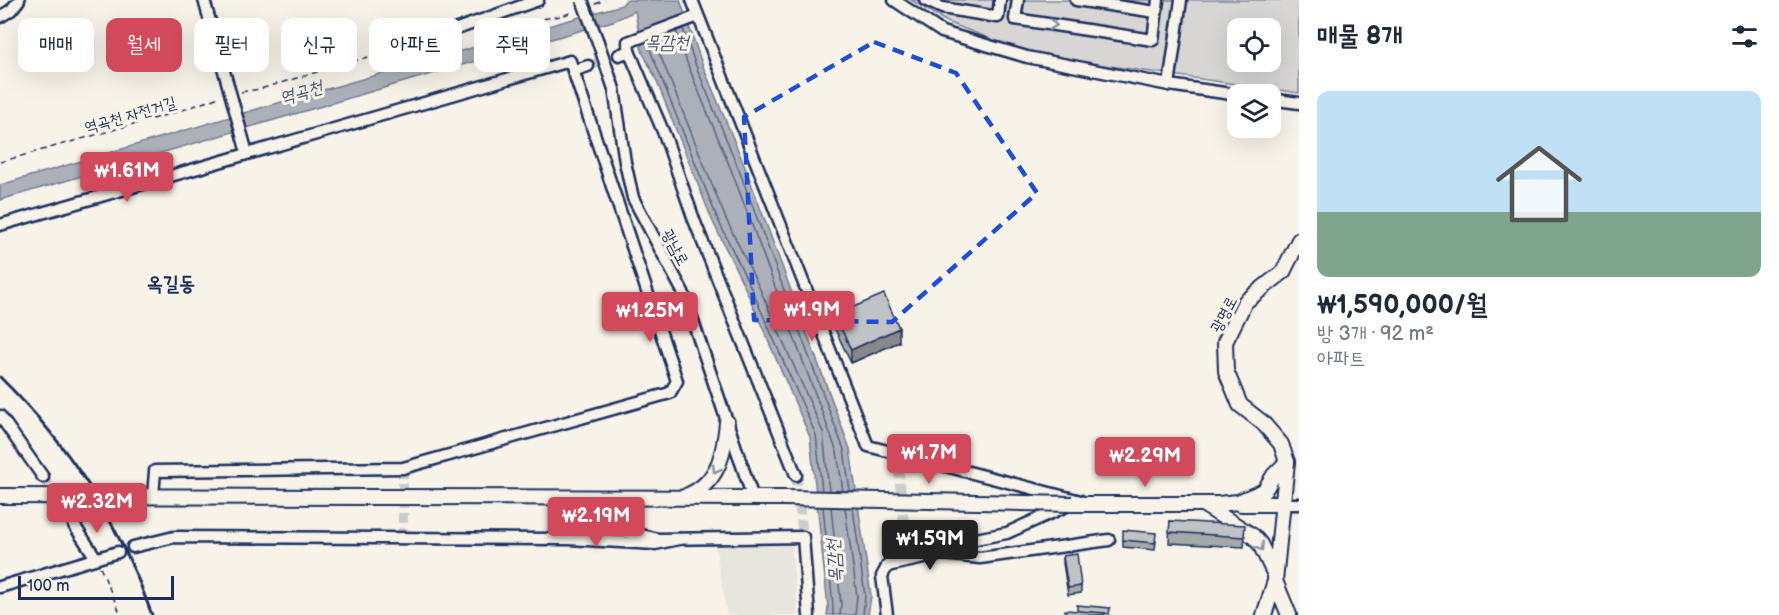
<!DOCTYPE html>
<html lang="ko">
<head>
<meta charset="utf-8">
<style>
  :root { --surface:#fff; --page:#f6f6f7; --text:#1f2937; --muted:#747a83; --line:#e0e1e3; --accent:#d1495b }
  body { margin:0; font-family:"Balsamiq Sans","Poor Story",sans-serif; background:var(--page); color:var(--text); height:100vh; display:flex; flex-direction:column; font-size:22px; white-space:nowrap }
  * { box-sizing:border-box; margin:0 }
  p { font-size:20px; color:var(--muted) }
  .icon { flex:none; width:33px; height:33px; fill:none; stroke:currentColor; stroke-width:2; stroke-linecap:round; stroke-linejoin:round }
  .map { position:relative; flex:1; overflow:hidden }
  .panel { display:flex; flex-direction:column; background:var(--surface); width:480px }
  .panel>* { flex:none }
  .top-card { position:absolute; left:18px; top:18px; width:570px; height:54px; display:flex; gap:12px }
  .fabs { position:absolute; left:1227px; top:18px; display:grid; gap:12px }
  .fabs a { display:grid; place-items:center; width:54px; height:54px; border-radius:12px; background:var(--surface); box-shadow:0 6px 24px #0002; font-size:30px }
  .scale { position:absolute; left:18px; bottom:15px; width:156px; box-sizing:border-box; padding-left:6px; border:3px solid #1b2f5e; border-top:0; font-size:16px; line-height:21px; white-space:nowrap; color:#1b2f5e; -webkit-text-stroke:4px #f7f3e8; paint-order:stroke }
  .price { position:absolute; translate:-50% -51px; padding:0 14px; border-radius:6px; background:var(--accent); color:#fff; font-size:20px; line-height:39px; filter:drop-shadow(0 2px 3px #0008) }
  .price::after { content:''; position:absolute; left:50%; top:36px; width:18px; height:14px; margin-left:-9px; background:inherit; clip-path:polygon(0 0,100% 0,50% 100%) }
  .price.selected { background:#222; color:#fff }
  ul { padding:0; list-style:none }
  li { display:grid; align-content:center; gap:12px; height:318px; padding:0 18px }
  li+li { border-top:2px solid var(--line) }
  li span { display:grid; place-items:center; height:186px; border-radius:12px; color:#555 }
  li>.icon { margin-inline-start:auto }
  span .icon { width:108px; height:108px; fill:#fffc; stroke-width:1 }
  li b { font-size:26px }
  h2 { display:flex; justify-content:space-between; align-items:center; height:72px; padding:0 18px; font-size:26px }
  .chip { padding:0 21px; border-radius:12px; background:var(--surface); box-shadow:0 6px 24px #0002; font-size:21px; line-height:54px }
  .chip.selected { background:var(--accent); color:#fff }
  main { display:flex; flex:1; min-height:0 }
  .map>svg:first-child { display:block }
</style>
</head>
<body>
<main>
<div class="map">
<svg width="1299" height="615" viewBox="0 0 1299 615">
  <rect width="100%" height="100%" fill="#f7f3e8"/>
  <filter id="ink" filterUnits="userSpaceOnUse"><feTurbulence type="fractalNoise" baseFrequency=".0167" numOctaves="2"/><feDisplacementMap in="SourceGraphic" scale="12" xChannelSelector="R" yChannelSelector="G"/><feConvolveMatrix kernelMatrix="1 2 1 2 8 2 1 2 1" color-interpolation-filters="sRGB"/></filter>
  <g filter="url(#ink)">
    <polygon fill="#e6e5de" points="791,543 798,615 727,615 715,545"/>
    <path fill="#d7d6d4" stroke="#798299" stroke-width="1.5" fill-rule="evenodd" d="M911,0H1299V93L1033,55L947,22ZM1238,28H1270V62H1238Z"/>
    <polygon fill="#acb0b9" stroke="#727c95" stroke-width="1.5" points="626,0 680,0 702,64 745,167 850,449 871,596 868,615 827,615 828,607 810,437 747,292 713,222 655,77 642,51 635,11 613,21 0,200 0,185 264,107 622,5"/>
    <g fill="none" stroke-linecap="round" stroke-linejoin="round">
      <g stroke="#556382" stroke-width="1.5">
        <polyline points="683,29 696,66 739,170 844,450 850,491"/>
        <polyline points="676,31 689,68 732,172 837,452 843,491"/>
        <polyline points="654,40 725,217 759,287 823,432 829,491"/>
        <polyline points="647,42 718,220 752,290 816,435 822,491"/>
        <polyline points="823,507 833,606 833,615"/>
        <polyline points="831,507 841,605 840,615"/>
        <polyline points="845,508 857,596 855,615"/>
        <polyline points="853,508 865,596 863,615"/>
      </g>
      <g stroke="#cbcccc" stroke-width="10" stroke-dasharray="10 5" stroke-linecap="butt">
        <polyline points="588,66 619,55"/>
        <polyline points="897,453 905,534"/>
        <polyline points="403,468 403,538"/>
        <polyline points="796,475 803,537"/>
        <polyline points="43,477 74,525"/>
      </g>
      <g stroke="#1b2f5e" stroke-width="15">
        <g id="minor">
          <polyline points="204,0 247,153"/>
          <polyline points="692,0 868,446 1081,501"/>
          <polyline points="894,0 942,32 1027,57 1169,85 1238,95"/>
          <polyline points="925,0 942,8 998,17 1000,0"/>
          <polyline points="1018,0 1015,19 1153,40 1158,0"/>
          <polyline points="1076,0 1156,12"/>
          <polyline points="0,17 11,10 19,0"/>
          <polyline points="443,34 538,0"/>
          <polyline points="598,42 614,89 625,162 633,198 683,292 753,498"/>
          <polyline points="629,51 665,136 694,220 796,475"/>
          <polyline points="619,55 629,51 628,42 698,16"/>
          <polyline points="573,71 588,66"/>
          <polyline points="1169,85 1181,0"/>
          <polyline points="1270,99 1299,103"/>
          <polyline points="0,225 570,61 677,381 670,393 403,468 155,471 153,496"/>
          <polyline points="0,416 43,477"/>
          <polyline points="617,498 618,530 658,539 803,537 809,615"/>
          <polyline points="1284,504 1299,504"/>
          <polyline points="74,525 96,558"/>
          <polyline points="584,536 618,530"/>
          <polyline points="133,547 174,537 569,539 655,544 679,539"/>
          <polyline points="943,554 980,558 1109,540"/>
          <polyline points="887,566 943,554 947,549"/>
          <polyline points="0,587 118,552"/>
          <polyline points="887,615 882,576 905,534 938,546 1007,533 1069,505"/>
        </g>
      </g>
      <g stroke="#1b2f5e" stroke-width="18">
        <g id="major">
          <polyline points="0,496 785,498"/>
          <path d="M686,496C719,483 724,453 727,422"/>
          <polyline points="1072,504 1218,504 1238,502 1264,491 1274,475 1287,462"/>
          <polyline points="1241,504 1284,504"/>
          <polyline points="1204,505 1253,536 1260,544 1275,575"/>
          <polyline points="1275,581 1289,615"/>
          <polyline points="1264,615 1275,581 1287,462 1281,444 1263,423 1240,405 1226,371 1225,342 1245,302 1283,272 1299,240"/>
        </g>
      </g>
      <g stroke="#1b2f5e" stroke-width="1.5" stroke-dasharray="6 4.5" stroke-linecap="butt">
        <polyline points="595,4 605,0"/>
        <polyline points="502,25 561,16 573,12"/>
        <polyline points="241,92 260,89 432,38"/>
        <polyline points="0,162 180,111 219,97"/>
        <polyline points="100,567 121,615"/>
      </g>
      <use href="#minor" stroke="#f7f3e8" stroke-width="10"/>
      <use href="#major" stroke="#f7f3e8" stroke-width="14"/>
      <path stroke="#1b2f5e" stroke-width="3" d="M0,377C70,446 119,522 152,615"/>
      <g stroke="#1b2f5e" stroke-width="15" stroke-linecap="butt">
        <polyline id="minor-bridge" points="582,0 598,42"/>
      </g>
      <g stroke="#1b2f5e" stroke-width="18" stroke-linecap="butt">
        <polyline id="major-bridge" points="785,498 1072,504"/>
      </g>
      <use href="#minor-bridge" stroke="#f7f3e8" stroke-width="10"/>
      <use href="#major-bridge" stroke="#f7f3e8" stroke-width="14"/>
    </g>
    <g fill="#a5a8a9" stroke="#1b2f5e" stroke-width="1.5">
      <polygon points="835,315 899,342 851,363 835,329"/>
      <polygon points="1170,521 1245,536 1244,547 1169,543"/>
      <polygon points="1123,540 1156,541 1155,550 1123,547"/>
      <polygon points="1063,556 1081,586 1081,593 1068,595 1063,563"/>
    </g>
    <polygon fill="#86888a" stroke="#1b2f5e" stroke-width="1.5" points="899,328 899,342 851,363 851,350"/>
    <g fill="#c0c3c5" stroke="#1b2f5e" stroke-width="1.5">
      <polygon points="884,294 899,328 851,350 835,315"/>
      <polygon points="1170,521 1245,525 1244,537 1169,532"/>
      <polygon points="1123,530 1156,533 1155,543 1123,540"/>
      <polygon points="1077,554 1081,586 1068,588 1063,556"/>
      <polygon points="1077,605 1110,608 1109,614 1077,611"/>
      <polygon points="1065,610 1105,613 1104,615 1065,615"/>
    </g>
    <defs><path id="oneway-chevron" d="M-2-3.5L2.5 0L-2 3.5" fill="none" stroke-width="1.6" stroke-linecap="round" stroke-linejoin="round" transform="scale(1.5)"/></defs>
    <g stroke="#8991a3">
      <use href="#oneway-chevron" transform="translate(1053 25) rotate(8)"/>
      <use href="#oneway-chevron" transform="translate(716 469) rotate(119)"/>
      <use href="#oneway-chevron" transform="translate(1260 547) rotate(58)"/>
    </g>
  </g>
  <path fill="none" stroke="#1d4ed8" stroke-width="4.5" stroke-dasharray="12 8" stroke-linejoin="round" d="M874,42L956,73L1037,193L892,322L754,320L744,117Z"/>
  <g text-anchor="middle" stroke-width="6" stroke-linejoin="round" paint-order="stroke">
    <g font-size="16" fill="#1b2f5e" stroke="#f7f3e8">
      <text transform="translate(130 114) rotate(-16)" y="6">역곡천 자전거길</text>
      <text transform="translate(676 247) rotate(62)" y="6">광남로</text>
      <text transform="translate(1223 314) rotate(-62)" y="6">광명로</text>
    </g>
    <g font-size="18" font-style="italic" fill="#465679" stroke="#f7f3e8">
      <text x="667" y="48">목감천</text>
      <text transform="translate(301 92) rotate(-16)" y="6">역곡천</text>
      <text transform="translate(834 561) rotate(-94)" y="6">목감천</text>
    </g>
    <g font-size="20" font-weight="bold" fill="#1b2f5e" stroke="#f7f3e8">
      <text x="171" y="290">옥길동</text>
    </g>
  </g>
</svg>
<div class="fabs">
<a><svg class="icon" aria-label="locate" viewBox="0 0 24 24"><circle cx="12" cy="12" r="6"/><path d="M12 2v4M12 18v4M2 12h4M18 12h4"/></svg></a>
<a><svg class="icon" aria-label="layers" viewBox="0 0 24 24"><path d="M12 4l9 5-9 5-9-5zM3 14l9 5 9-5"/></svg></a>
</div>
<div class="scale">100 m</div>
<b class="price" style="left:127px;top:203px">₩1.61M</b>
<b class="price" style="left:812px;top:342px">₩1.9M</b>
<b class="price" style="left:650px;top:343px">₩1.25M</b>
<b class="price" style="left:929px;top:485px">₩1.7M</b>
<b class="price" style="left:1145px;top:488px">₩2.29M</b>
<b class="price" style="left:97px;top:534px">₩2.32M</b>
<b class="price" style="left:596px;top:548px">₩2.19M</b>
<b class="price selected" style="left:930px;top:571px">₩1.59M</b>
<div class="top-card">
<a class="chip">매매</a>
<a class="chip selected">월세</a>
<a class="chip">필터</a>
<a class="chip">신규</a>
<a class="chip">아파트</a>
<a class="chip">주택</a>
</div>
</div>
<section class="panel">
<h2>매물 8개<svg class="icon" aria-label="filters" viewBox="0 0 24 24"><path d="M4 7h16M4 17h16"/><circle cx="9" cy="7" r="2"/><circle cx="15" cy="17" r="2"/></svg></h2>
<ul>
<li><span style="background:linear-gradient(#bfe0f5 65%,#7fa58c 0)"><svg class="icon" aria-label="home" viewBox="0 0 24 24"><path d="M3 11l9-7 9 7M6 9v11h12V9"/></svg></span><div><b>₩1,590,000/월</b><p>방 3개 · 92 m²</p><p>아파트</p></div></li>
</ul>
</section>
</main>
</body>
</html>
